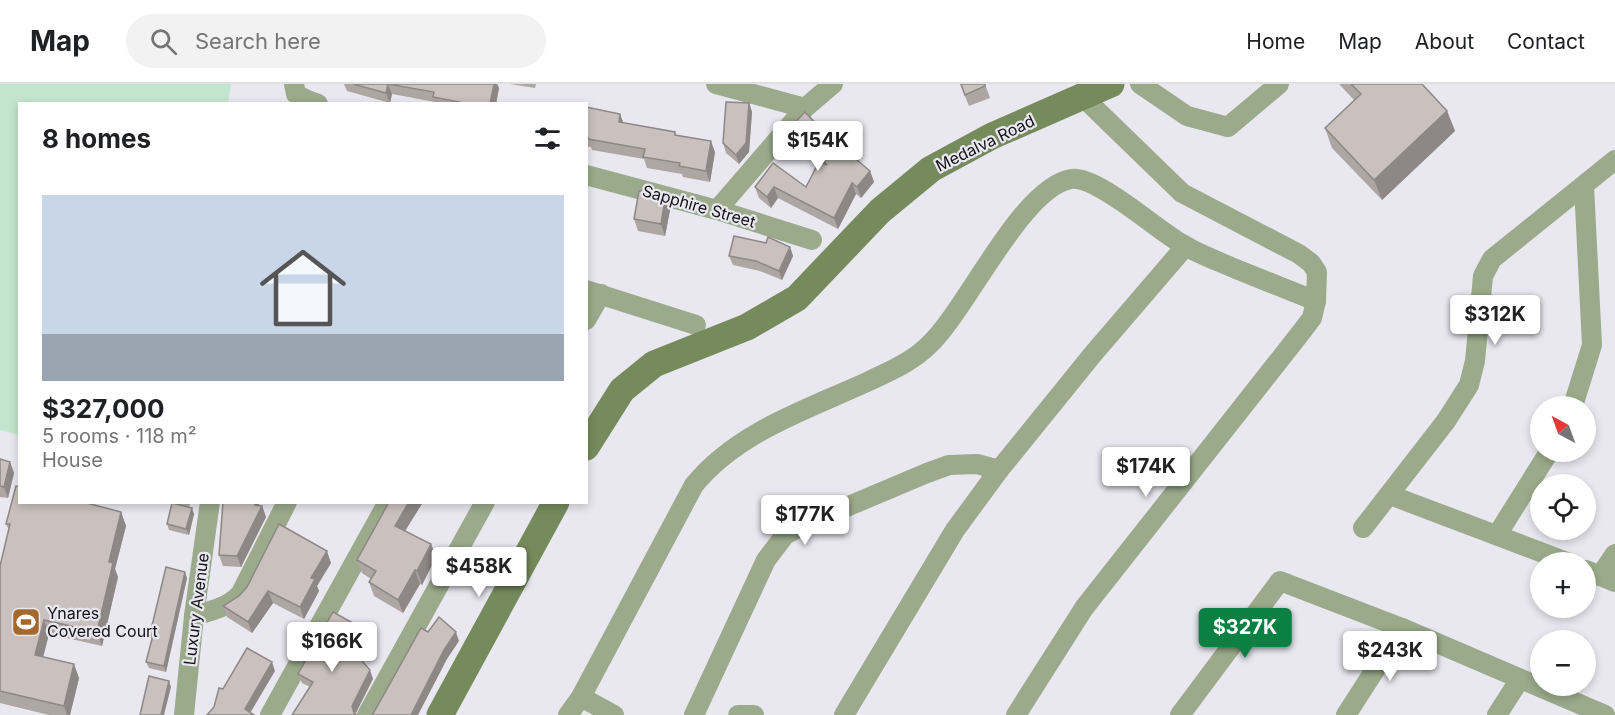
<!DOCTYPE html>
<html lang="en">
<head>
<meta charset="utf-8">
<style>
  :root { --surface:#fff; --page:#f2f2f2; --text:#202124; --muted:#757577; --line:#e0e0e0; --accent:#0b8043 }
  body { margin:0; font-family:Inter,sans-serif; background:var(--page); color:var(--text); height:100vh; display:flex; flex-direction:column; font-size:22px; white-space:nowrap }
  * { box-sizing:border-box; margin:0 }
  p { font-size:20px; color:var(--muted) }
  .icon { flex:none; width:33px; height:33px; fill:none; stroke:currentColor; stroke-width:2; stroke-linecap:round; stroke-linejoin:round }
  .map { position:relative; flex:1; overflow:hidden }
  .drawer { position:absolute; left:18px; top:18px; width:570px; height:402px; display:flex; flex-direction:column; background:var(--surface); border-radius:0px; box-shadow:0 3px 9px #0003 }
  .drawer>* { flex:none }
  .needle { width:39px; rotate:319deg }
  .controls { position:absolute; left:1530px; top:312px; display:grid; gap:12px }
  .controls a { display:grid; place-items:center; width:66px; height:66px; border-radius:50%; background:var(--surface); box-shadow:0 3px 9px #0003; font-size:30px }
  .price { position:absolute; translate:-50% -51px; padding:0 14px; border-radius:6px; background:#fff; color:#222; font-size:20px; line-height:39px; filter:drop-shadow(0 2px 3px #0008) }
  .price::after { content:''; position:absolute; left:50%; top:36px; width:18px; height:14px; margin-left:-9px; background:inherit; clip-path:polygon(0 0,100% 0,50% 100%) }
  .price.active { background:var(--accent); color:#fff }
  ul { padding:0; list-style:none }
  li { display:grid; align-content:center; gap:12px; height:318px; padding:0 24px }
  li+li { border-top:2px solid var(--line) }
  li span { display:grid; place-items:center; height:186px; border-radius:0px; color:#555 }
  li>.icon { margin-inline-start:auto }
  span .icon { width:108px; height:108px; fill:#fffc; stroke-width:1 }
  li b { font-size:26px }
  h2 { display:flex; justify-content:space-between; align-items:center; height:72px; padding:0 24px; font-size:26px }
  header { display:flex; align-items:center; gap:36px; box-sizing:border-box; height:84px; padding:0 30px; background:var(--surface); border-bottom:2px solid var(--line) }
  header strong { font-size:28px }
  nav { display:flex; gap:33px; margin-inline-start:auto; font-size:21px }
  .search { width:420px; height:54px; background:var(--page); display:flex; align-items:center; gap:15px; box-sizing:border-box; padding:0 21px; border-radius:33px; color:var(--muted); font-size:22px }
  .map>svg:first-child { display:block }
</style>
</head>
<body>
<header>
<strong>Map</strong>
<div class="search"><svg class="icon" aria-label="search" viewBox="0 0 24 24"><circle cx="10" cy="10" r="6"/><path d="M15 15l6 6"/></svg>Search here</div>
<nav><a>Home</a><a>Map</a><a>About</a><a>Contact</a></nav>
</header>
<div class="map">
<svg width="1615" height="631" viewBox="0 0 1615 631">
  <rect width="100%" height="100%" fill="#e9e7ef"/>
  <polygon fill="#c4e5cd" points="0,0 231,0 228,19 20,20 19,351 0,346"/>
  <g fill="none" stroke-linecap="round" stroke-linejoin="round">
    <g stroke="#9aaa8a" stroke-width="20">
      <polyline points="294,0 296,10 307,16 318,20"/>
      <polyline points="716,0 805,24"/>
      <polyline points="1140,0 1187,32 1228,43 1279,0"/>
      <polyline points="586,91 717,126 812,156"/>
      <polyline points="717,126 805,24 833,0"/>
      <polyline points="586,206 696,241"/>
      <polyline points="586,236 601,210"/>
      <polyline points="1573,322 1592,261 1584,102"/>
      <polyline points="1390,411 1567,478"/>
      <polyline points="1363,444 1446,337 1469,301 1475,277 1483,192 1492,175 1615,76"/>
      <polyline points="1497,451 1549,368"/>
      <polyline points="1586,486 1615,498"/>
      <polyline points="1600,492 1615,470"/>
      <path d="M194,532C212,526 228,524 241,509L287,418"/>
      <polyline points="581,613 614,631"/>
      <polyline points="184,631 194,532 210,418"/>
      <polyline points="270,631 388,418"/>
      <polyline points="367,631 485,418"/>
      <path d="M568,631L581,613L694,401C737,348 806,326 867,298C888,288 912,278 929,261C968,224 1021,104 1071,95C1093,91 1145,135 1164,148C1188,166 1208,173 1236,185C1263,196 1289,206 1316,217"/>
      <polyline points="694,631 766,476 785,451 806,440 927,389 949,381 977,380 999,386"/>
      <polyline points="738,631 754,631"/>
      <polyline points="844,631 955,446 999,386 1093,270 1184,164"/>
      <polyline points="1016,631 1084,524 1299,251 1312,234 1316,217 1317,188 1311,179 1299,170 1182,109 1083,13"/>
      <polyline points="1180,631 1280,497 1402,544 1605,631"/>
      <polyline points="1346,631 1402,544"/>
      <polyline points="1497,631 1520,595"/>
    </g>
    <g stroke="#758b5c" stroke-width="27">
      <polyline points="586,363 622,306 654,280 747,243 797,214 880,127 931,85 992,52 1111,0"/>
      <polyline points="440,631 556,418"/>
    </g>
  </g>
  <g fill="#aea6a3">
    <polygon points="344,0 497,0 499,4 496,20 436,20 435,18 392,10 390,19 347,7"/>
    <polygon points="510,0 536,0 535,4"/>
    <polygon points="960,0 985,0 990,14 969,22"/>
    <polygon points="1339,0 1422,0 1447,27 1455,47 1382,116 1332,64 1325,44 1354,16"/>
    <polygon points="749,19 752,28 749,68 739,80 726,69 723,59"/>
    <polygon points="586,23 620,30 623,39 675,48 676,51 715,68 710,98 683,93 682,90 647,84 644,75 592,66 591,63 586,62"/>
    <polygon points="791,43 838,63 870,87 874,98 861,114 856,110 838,145 778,114 771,124 759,114 755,103 806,103 818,78 795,54"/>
    <polygon points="670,126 665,152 638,147 634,135"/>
    <polygon points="766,159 790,163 793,172 782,196 760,187 733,181 729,172"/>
    <polygon points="0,375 10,378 14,389 8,414 0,413"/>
    <polygon points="170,418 191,418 189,423 194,430 189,451 169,446 167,440 172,420"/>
    <polygon points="223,418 259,418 259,422 262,422 266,433 241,483 223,482 219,471"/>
    <polygon points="423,418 405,447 431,460 436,473 422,501 420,500 403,529 374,512 369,498 371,495 362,489 357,476"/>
    <polygon points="121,428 126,442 115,485 118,493 102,562 49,550 43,573 79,594 70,631 49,631 0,619 0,482 9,446 6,440"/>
    <polygon points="331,479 317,502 319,507 304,535 273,519 252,549 227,533 223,522"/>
    <polygon points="187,494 166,588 149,584 146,578 152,555 150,550"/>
    <polygon points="354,547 347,560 373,595 310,603 302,599 298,590"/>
  </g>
  <g fill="#8d8785">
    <polygon points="388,0 392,10 390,19 386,9"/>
    <polygon points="494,0 497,0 499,4 496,20 490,20"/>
    <polygon points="749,19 752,28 749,68 739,80 736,71"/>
    <polygon points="1447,27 1455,47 1382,116 1374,96"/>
    <polygon points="620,30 624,41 619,38"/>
    <polygon points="711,57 715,68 710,98 706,87"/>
    <polygon points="870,87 874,98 861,114 857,103"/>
    <polygon points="852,99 856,110 838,145 834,134"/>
    <polygon points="774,103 778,114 771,124 767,113"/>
    <polygon points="665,114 670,126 665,152 661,140"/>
    <polygon points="790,163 793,172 782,196 779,187"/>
    <polygon points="10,378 14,389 8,414 4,403"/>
    <polygon points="255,418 259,418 259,428 262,422 266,433 241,483 237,472"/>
    <polygon points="409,418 423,418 400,455 395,442"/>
    <polygon points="192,424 194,430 189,451 186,445"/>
    <polygon points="121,428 126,442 115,485 118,493 102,562 97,548 109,478"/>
    <polygon points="431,460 436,473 422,501 417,487"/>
    <polygon points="327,467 331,479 317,502 319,507 304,535 300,523 311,494"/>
    <polygon points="415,486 420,500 403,529 398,516"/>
    <polygon points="185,488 187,494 166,588 164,582"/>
    <polygon points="268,507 273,519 252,549 248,538"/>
    <polygon points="44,536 49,550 40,585 35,571"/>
    <polygon points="351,538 354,547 345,563 342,554"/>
    <polygon points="456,548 459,557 447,575 418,631 411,631 444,566"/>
    <polygon points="272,578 275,587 249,631 245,625"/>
    <polygon points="74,580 79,594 70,631 67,631 64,622"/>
    <polygon points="370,586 373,595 355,631 352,622"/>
    <polygon points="169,597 171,603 164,631 161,631"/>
  </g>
  <g fill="#cac1be" stroke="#8d8785" stroke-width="1.5">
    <polygon points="353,0 494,0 490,20 469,20 433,13 434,8 388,0 386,9"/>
    <polygon points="961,0 985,0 985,2 965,11"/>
    <polygon points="1351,0 1422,0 1447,27 1374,96 1325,44 1361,10"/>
    <polygon points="726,18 749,19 746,59 736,71 723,59"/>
    <polygon points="586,23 620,30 619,38 675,48 675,51 711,57 706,87 679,82 680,79 643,73 645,65 588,55 588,53 586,52"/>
    <polygon points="805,28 838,63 839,61 870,87 857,103 852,99 834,134 774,103 767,113 755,103 773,79 806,103 819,78 827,81 791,43"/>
    <polygon points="639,107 665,114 661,140 634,135"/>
    <polygon points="734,152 766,159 768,153 790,163 779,187 756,177 729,172"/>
    <polygon points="0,375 10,378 4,403 0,402"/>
    <polygon points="16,402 20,403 20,418 83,418 121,428 109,478 113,479 97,548 44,536 35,571 74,580 64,622 0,607 0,482 10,440 6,440"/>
    <polygon points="223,418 255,418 255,421 262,422 237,472 219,471"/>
    <polygon points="389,418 409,418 395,442 431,460 417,487 415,486 398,516 369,498 376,487 357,476"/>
    <polygon points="172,419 192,424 186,445 167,440"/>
    <polygon points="279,440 327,467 311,494 315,495 300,523 268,507 248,538 223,522 239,512 247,503"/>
    <polygon points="166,483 185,488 164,582 146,578 153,551 150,550"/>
    <polygon points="333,528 351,538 342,554 370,586 352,622 354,629 357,631 292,631 313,598 298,590"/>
    <polygon points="439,533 456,548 444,566 411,631 372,631 374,628 421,544 428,548"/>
    <polygon points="247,564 272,578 245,625 254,631 207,631 214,623 219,604 223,605"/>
    <polygon points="149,592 169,597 161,631 140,631"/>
  </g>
  <defs>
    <g id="stadium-square" transform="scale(1.5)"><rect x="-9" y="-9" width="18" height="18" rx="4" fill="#a5682c" stroke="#e9e7ef"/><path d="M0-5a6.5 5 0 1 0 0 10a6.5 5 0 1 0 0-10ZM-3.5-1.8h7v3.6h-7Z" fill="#fff"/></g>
  </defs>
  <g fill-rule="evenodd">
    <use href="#stadium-square" x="26" y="538"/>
  </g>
  <g text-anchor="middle" stroke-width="4.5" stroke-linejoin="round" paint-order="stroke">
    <g font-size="16" fill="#121114" stroke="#e9e7ef">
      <text transform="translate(985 59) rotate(-26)" y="6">Medalva Road</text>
      <text transform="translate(699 122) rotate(16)" y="6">Sapphire Street</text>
      <text transform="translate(196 525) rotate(-83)" y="6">Luxury Avenue</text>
    </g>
    <g font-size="16" fill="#121114" stroke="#e9e7ef" text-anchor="start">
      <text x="47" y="535">Ynares<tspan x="47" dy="18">Covered Court</tspan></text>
    </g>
  </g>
</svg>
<div class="controls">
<a><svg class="needle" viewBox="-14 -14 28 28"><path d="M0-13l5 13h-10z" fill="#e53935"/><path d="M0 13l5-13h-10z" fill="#757577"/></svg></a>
<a><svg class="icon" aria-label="locate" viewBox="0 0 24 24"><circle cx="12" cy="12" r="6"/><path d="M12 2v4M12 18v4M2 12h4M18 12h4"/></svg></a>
<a>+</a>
<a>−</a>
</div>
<b class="price" style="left:818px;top:88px">$154K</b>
<b class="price" style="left:1495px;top:262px">$312K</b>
<b class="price" style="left:1146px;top:414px">$174K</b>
<b class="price" style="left:805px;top:462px">$177K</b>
<b class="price" style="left:479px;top:514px">$458K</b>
<b class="price active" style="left:1245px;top:575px">$327K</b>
<b class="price" style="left:332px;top:589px">$166K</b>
<b class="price" style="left:1390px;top:598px">$243K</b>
<section class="drawer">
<h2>8 homes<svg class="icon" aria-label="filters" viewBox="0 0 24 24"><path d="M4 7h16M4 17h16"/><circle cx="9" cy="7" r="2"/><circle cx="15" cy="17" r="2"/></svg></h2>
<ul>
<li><span style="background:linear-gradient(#c9d6e8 75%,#9aa5b1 0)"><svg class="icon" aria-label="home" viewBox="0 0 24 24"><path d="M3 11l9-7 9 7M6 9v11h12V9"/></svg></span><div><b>$327,000</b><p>5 rooms · 118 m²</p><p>House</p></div></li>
</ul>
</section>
</div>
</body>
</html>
